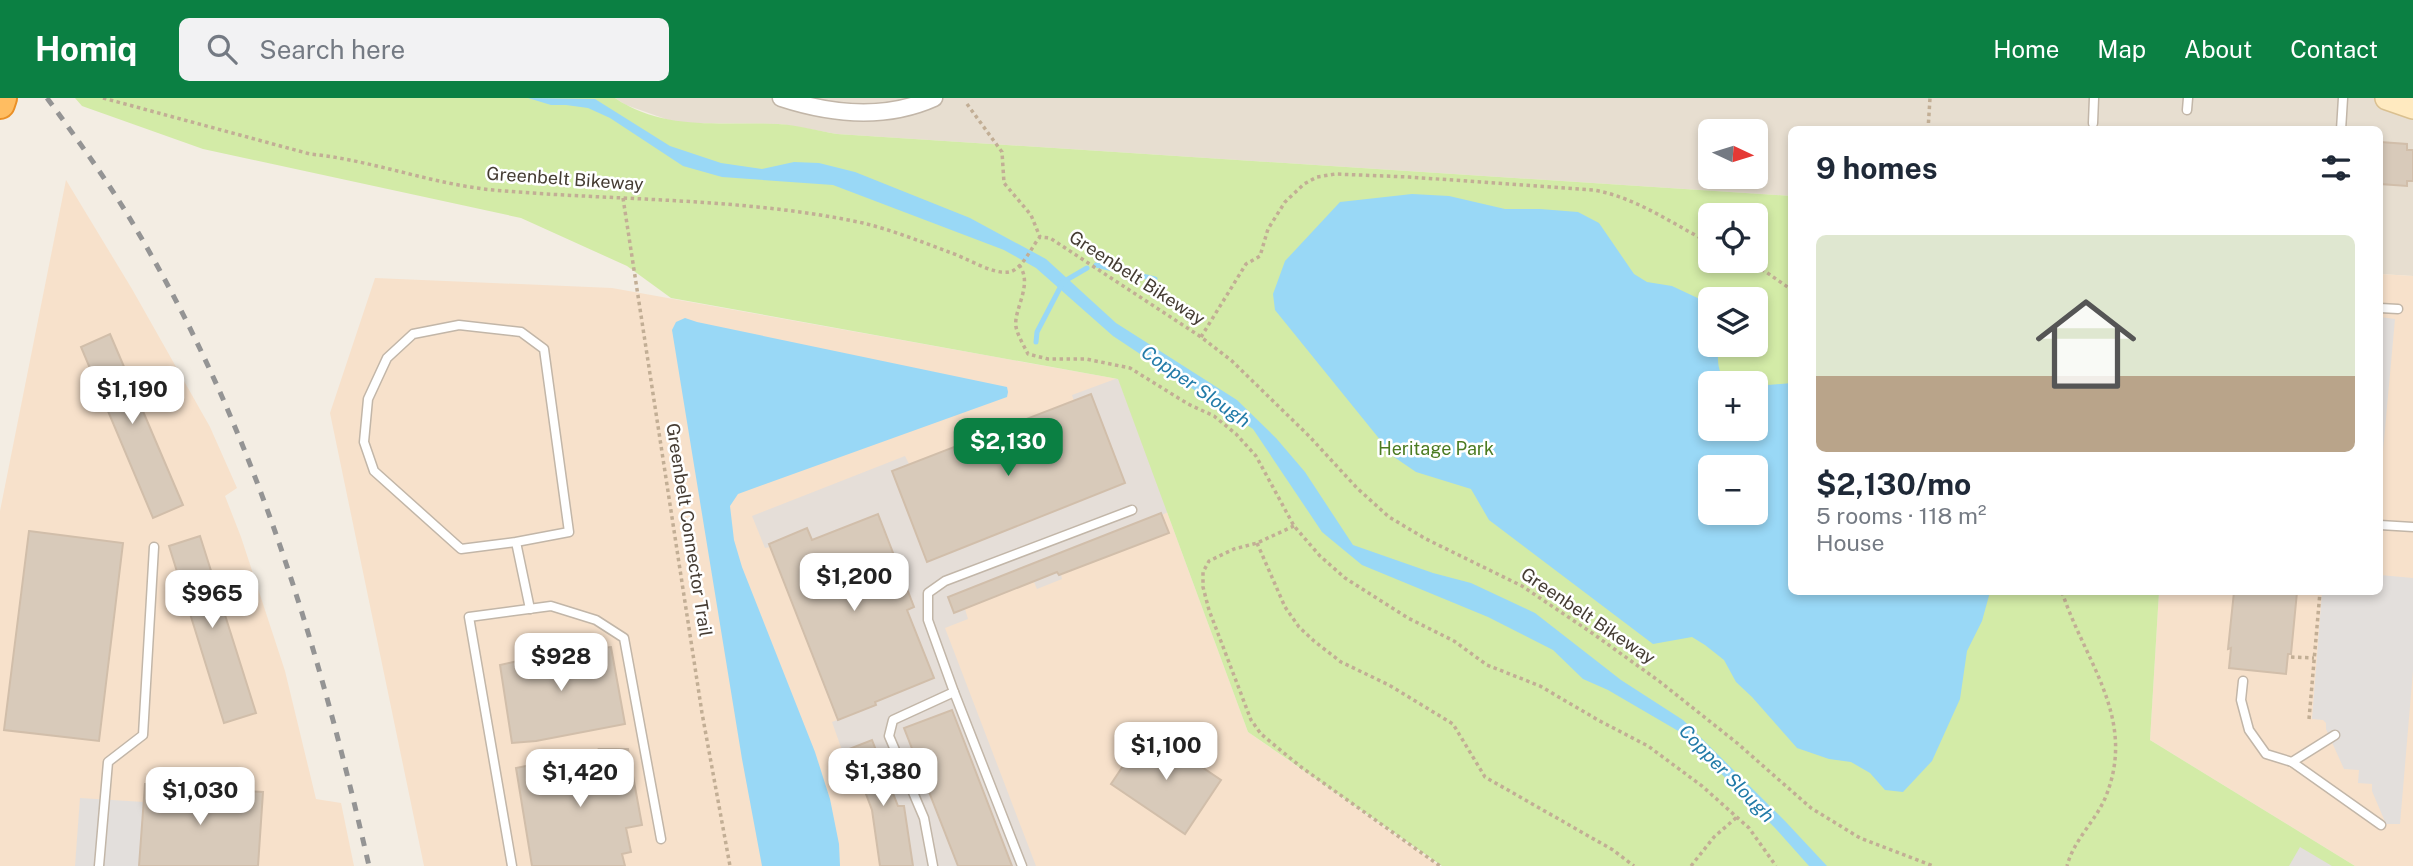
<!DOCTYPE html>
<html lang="en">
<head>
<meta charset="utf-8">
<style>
  :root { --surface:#fff; --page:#f2f2f3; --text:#1f2937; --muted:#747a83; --accent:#0b8043 }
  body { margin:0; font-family:"Public Sans",sans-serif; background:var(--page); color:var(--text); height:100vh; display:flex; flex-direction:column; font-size:26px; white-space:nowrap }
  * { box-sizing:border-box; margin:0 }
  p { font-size:23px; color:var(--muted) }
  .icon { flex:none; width:38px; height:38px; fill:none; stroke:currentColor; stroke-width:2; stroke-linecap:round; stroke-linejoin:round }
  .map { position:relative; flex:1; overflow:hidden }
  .details { position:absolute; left:1788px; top:28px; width:595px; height:469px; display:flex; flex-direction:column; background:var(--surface); border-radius:10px; box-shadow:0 4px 10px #0003 }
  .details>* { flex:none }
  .needle { width:46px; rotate:94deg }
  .tools { position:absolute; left:1698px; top:21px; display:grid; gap:14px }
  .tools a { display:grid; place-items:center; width:70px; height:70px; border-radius:10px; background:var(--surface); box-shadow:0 4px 10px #0003; font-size:35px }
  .price { position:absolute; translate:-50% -60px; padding:0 16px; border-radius:14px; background:#fff; color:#222; font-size:23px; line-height:46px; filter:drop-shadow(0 2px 4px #0008) }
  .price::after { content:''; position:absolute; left:50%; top:42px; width:21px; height:16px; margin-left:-10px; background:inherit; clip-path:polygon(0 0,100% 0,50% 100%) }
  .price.selected { background:var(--accent); color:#fff }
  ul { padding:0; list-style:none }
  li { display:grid; align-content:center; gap:14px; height:371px; padding:0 28px }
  li span { display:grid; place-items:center; height:217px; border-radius:10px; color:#555 }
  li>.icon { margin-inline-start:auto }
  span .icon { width:126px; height:126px; fill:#fffc; stroke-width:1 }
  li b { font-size:30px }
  h2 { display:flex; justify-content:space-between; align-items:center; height:84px; padding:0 28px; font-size:30px }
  header { display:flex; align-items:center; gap:42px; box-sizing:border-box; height:98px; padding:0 35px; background:var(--accent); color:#fff }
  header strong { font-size:33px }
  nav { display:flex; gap:38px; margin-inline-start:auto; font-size:24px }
  .search { width:490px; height:63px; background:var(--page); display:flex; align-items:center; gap:18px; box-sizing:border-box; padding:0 24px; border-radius:10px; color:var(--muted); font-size:26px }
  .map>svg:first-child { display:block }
</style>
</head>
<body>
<header>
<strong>Homiq</strong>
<div class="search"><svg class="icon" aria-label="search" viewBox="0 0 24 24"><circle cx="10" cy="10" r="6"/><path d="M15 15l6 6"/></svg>Search here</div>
<nav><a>Home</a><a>Map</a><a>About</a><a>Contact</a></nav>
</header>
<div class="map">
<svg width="2413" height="768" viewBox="0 0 2413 768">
  <rect width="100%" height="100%" fill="#f3ede3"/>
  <path fill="#e7ded0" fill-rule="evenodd" d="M615,0H2413V178L2380,176V32H1792V98L837,36L781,26L677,25L626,7ZM1710,33H1755V79H1710Z"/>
  <g fill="#f7e1cb">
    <polygon points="66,82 132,191 210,329 237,390 225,398 241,439 285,573 316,701 341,705 354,768 0,768 0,413"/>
    <polygon points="2380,176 2413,178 2413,768 2355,768 2150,642 2159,494 2380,494"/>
    <polygon points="375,180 612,190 1118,281 1248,634 1440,768 424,768 330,315"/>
  </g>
  <polygon fill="#e5ded8" points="1118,280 1168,414 1162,417 1169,435 1061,476 1062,481 1037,491 1034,484 965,511 968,521 945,530 1036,768 880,768 872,712 849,653 843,655 832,624 837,622 770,449 765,450 752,418 905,358 909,366 978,340 977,335 1002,323 1005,330 1074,303 1072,297"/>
  <path fill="#d3eba7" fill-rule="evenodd" d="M75,0H615C665,34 722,23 778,26C797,27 818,33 837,36L1792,98V494H2159L2150,642L2355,768H1442L1248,634L1118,281L671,200L627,168L521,120L203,51L82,8ZM1710,117H1755V163H1710ZM1710,201H1755V247H1710ZM1710,285H1755V331H1710ZM1710,369H1755V415H1710Z"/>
  <g fill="#e3dfdc">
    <polygon points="2380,219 2395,221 2380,386"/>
    <polygon points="2380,477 2413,480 2413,573 2400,726 2386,726 2372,693 2372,686 2358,685 2359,672 2344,671 2326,631 2326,625 2323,622 2312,621 2322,494 2380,494"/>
    <polygon points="80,700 144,704 139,768 75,768"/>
    <polygon points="2300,749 2332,768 2289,768"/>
  </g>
  <g fill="#99d8f6" fill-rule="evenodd">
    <polygon points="528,0 595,1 670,48 721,65 762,71 794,64 819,65 855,74 970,120 1046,161 1116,225 1237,302 1276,340 1305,374 1353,447 1433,475 1471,485 1535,515 1621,582 1683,622 1785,723 1827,768 1809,768 1775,730 1680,634 1608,592 1583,581 1553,552 1488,519 1362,467 1322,434 1253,331 1113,238 1036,170 1004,152 833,87 722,79 683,68 610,20 588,10 566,7 551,7"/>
    <path d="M1412,96L1449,98L1505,111H1540L1578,114L1599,125L1634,176L1647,184L1672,188L1704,203L1710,209V247H1718C1718,262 1716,275 1729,285H1710V331H1755V288L1792,285V494H1990L1982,523L1967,553L1960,601L1932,663L1903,694L1885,692L1870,675L1851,664L1829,661L1797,650L1752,599L1736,584L1724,562L1705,547L1692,539L1653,546L1489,422L1471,391L1416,374L1394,359L1275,212L1273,196L1285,163L1340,104ZM1710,369H1755V415H1710Z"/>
    <polygon points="685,220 697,224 1007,289 1008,294 1007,299 738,396 730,408 734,442 742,469 815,654 830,701 839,746 840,768 762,768 742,661 672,232 676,224"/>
  </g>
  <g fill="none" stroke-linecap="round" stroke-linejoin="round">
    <g stroke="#99d8f6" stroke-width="5">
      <polyline points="1096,167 1155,181"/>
      <polyline points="1036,244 1037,234 1063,184 1087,170"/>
    </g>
  </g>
  <g fill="#d8caba" stroke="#d1beaa" stroke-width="2">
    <polygon points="2380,44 2407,46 2407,52 2413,52 2413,83 2407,83 2407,88 2380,86"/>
    <polygon points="110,236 183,407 153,420 81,249"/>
    <polygon points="1091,296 1125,385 927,464 892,373"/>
    <polygon points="1161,415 1169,435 1059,477 1057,474 954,515 948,499"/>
    <polygon points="878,416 914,509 907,512 934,580 875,604 876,607 838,622 769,446 807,430 812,442"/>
    <polygon points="29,433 123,445 99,643 4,632"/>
    <polygon points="200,438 256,615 224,625 169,448"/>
    <polygon points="2234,494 2297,494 2291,556 2288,556 2286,576 2229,570 2231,550 2228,551"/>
    <polygon points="558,544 560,554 611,549 625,626 536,643 512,645 500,567 539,558 537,547"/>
    <polygon points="952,612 1012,768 958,768 904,630"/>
    <polygon points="1147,632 1221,682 1185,736 1111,686"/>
    <polygon points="872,642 898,708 904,708 913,768 880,768 872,712 849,651"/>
    <polygon points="599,651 628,651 642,727 626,730 631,754 622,756 625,768 532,768 516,670 600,653"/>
    <polygon points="145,686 263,694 258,768 139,768"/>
  </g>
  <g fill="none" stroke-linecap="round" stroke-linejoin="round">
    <g stroke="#c2b6a8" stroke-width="11">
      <g id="lane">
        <polyline points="2187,12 2188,0"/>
        <polyline points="2093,25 2094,0"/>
        <polyline points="2341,32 2343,0"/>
        <polyline points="2380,210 2398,211"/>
        <polyline points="2380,427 2413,429"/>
        <polyline points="516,444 461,451 374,373 364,344 368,301 387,260 413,236 459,227 521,234 544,251 569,434 516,444 530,511"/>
        <polyline points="2243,583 2241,602 2249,632 2266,656 2292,664 2381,727"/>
        <polyline points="954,594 1022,768"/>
        <polyline points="2292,664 2335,637"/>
        <polyline points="99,768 108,664 143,637 154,449"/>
        <polyline points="512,768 469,519 551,508 596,522 624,540 661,741"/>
        <polyline points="933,768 924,720 889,638 893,622 954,594 928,522 928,495 945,483 1132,412"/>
      </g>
    </g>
    <g stroke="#c2b6a8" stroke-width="19">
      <path id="street" d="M781,0C830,16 885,22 934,0"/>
    </g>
    <g stroke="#dac090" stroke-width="26">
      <polyline id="secondary" points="2387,0 2413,9"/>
    </g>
    <g stroke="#ea9026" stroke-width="32">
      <polyline id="highway" points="0,6 2,0"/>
    </g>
    <g stroke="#c2ae95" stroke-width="3.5" stroke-dasharray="3.5 3.5" stroke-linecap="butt">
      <path d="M103,0L310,56C372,62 431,86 493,92C616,103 742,99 863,125C892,132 922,144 949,154C965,159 993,177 1009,174C1022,172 1032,148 1040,139L1050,140L1201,239L1232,263L1309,338L1357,390L1389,419L1426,441L1522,488L1592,535L1659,583L1737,645L1811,710L1860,740L1933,768"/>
      <polyline points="967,6 1002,54 1004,85 1031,117 1040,139"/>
      <polyline points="1928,32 1930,0"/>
      <polyline points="623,100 702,615 730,768"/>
      <polyline points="1750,163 1792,192"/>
      <path d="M1019,167C1034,186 1013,212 1016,229C1018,238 1024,248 1028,256L1048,261H1086L1130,270L1188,306L1214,318L1236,336L1256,358L1294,428L1320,458L1345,480L1408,520L1454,543L1487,567L1540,588L1598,622L1648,648L1702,688L1749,730L1776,768"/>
      <path d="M1201,239L1246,166L1260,158L1268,131L1285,104L1304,86L1317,79L1335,76L1409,79L1594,92C1637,100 1671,125 1710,145"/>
      <polyline points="1294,428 1257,445 1234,451 1209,463 1203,474 1203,489 1209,512 1251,622 1261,636 1301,669 1440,768"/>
      <polyline points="1257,445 1285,509 1299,529 1314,543 1341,564 1389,587 1453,626 1485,679 1613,752 1634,768"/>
      <path d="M2062,494C2085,564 2137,620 2106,698C2096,723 2074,741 2067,768"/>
      <polyline points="2291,559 2314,560"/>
      <polyline points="2309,621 2320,494"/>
      <polyline points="1691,768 1714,739 1737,719"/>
    </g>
    <use href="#lane" stroke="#fff" stroke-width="8"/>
    <use href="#street" stroke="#fff" stroke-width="16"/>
    <use href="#secondary" stroke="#ffeac0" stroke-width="23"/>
    <use href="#highway" stroke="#ffbd61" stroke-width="28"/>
    <path stroke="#949494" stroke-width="5" stroke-dasharray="9 9" stroke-linecap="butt" d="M47,0C80,45 112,89 139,136C254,331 319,549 369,768"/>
  </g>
  <g text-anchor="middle" stroke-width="5" stroke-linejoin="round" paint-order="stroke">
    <g font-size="18" fill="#453c33" stroke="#fff">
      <text transform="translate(565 81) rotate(4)" y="6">Greenbelt Bikeway</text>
      <text transform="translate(1137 180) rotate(33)" y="6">Greenbelt Bikeway</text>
      <text transform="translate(689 432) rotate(81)" y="6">Greenbelt Connector Trail</text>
      <text transform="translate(1588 518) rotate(34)" y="6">Greenbelt Bikeway</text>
    </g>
    <g font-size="18" fill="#4b7b22" stroke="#fff">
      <text x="1436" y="357">Heritage Park</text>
    </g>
    <g font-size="19" font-style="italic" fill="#227ba8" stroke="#fff">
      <text transform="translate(1196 288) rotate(35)" y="7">Copper Slough</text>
      <text transform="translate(1727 675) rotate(46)" y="7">Copper Slough</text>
    </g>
  </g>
</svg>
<div class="tools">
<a><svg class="needle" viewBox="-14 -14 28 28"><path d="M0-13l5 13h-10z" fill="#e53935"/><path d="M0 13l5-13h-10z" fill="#747a83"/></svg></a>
<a><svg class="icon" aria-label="locate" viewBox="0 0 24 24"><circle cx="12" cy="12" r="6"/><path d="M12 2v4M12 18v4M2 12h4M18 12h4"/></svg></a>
<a><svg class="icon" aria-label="layers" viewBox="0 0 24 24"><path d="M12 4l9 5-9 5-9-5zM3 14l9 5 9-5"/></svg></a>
<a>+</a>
<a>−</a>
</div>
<b class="price" style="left:132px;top:328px">$1,190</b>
<b class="price selected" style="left:1008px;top:380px">$2,130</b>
<b class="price" style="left:854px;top:515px">$1,200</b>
<b class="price" style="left:212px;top:532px">$965</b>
<b class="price" style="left:561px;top:595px">$928</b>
<b class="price" style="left:1166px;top:684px">$1,100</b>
<b class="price" style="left:883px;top:710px">$1,380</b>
<b class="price" style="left:580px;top:711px">$1,420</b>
<b class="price" style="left:200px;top:729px">$1,030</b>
<section class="details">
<h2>9 homes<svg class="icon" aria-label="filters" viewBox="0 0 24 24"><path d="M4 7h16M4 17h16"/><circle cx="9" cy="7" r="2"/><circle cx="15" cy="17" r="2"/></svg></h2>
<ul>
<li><span style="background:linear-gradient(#dfe7d0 65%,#b9a48a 0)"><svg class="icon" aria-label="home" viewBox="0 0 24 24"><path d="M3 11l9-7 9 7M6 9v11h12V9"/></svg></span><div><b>$2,130/mo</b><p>5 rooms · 118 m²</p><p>House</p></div></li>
</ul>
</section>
</div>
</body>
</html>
